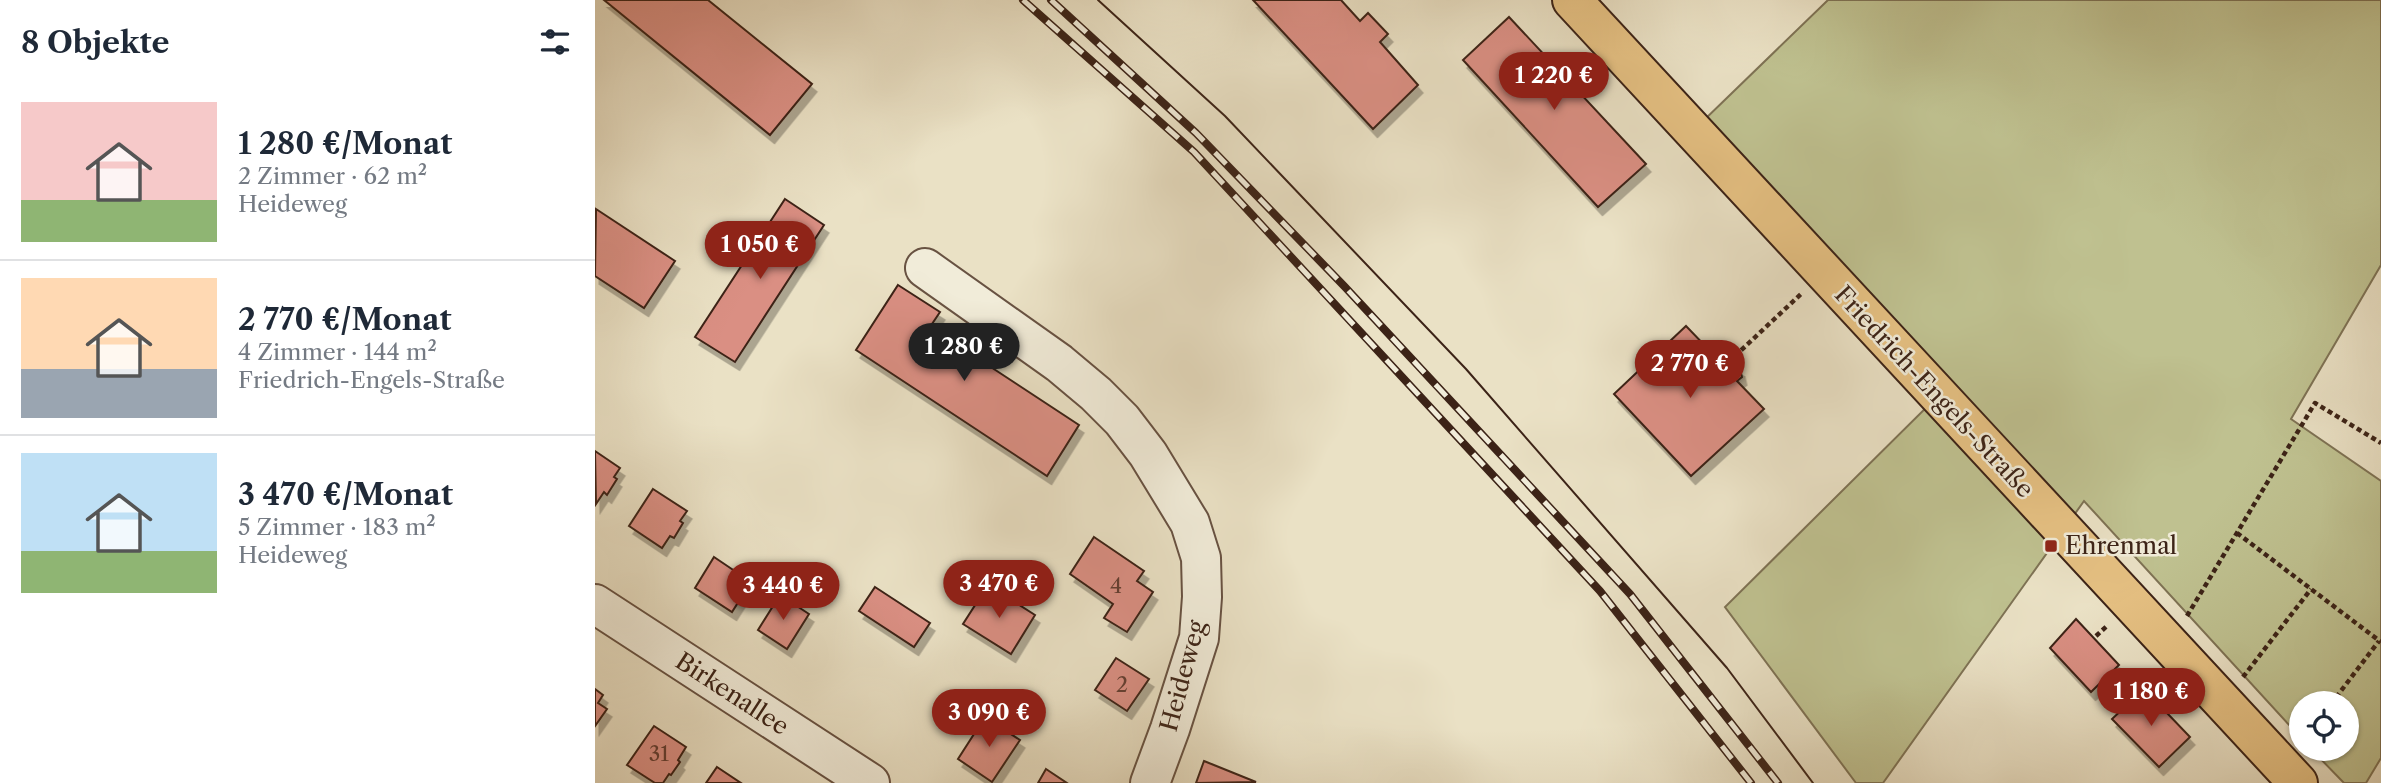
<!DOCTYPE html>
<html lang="de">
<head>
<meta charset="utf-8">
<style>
  :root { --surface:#fff; --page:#f2f2f3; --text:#1f2937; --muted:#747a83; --line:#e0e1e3; --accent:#8f2418 }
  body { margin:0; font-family:"Libre Caslon Text",serif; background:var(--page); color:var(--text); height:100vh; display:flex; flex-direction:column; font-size:26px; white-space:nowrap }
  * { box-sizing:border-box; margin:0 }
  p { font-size:23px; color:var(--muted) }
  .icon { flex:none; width:38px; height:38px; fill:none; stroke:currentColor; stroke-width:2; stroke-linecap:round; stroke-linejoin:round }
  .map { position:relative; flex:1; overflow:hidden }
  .sheet { display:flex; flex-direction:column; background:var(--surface); width:595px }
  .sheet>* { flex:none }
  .controls { position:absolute; left:1694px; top:691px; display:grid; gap:14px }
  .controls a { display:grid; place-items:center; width:70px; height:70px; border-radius:50%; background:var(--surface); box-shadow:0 2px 5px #0004; font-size:35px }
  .price { position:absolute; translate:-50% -60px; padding:0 16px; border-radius:24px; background:var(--accent); color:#fff; font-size:23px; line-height:46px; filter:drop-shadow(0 2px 4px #0008) }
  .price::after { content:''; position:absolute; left:50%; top:42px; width:21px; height:16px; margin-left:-10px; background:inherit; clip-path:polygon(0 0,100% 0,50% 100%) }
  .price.current { background:#222; color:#fff }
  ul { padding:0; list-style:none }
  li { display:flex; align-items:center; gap:21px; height:175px; padding:0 21px }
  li+li { border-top:2px solid var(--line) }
  li span { display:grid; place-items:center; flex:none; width:196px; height:140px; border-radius:0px; color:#555 }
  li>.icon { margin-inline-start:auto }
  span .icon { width:84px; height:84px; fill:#fffc; stroke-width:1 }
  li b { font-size:30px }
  h2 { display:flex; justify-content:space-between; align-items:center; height:84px; padding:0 21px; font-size:30px }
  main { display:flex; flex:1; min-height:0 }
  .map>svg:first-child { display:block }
</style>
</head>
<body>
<main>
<section class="sheet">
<h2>8 Objekte<svg class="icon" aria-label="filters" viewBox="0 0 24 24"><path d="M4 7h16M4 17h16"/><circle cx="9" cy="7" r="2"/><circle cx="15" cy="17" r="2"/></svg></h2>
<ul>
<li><span style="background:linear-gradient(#f6c9c9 70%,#8fb573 0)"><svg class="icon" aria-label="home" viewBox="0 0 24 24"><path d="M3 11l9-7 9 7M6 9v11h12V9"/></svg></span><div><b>1 280 €/Monat</b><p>2 Zimmer · 62 m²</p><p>Heideweg</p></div></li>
<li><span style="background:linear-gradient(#ffd9b3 65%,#9aa5b1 0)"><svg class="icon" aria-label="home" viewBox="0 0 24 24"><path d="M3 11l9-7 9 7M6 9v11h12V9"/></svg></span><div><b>2 770 €/Monat</b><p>4 Zimmer · 144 m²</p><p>Friedrich-Engels-Straße</p></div></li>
<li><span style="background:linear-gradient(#bfe0f5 70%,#8fb573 0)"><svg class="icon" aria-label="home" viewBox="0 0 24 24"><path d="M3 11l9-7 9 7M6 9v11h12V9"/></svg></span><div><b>3 470 €/Monat</b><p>5 Zimmer · 183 m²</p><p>Heideweg</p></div></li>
</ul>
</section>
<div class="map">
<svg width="1786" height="783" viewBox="0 0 1786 783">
  <defs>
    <filter id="shadow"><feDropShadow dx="4.5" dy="8" stdDeviation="0" flood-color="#0004"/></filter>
  </defs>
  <rect width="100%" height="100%" fill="#eae1c5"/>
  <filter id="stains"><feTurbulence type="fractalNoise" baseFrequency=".00286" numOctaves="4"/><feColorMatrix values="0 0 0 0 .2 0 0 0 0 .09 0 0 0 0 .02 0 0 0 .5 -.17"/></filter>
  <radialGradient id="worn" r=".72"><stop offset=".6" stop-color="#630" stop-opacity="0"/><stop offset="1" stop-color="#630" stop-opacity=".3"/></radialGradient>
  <polygon fill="#bfc190" stroke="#7e7254" stroke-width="2" points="1233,0 1786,0 1786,265 1696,419 1786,481 1786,758 1771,783 1749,783 1716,749 1752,749 1752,704 1706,704 1706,738 1489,501 1288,783 1261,783 1130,607 1352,387 1106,123"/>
  <g fill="#da8f83" stroke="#3c2317" stroke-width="2" filter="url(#shadow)">
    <polygon points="9,0 113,0 217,84 175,135"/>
    <polygon points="658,0 746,0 765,21 773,13 793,34 785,42 823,85 778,129"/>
    <polygon points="914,17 1051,164 1003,207 868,60"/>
    <polygon points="190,199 229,225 140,362 100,337"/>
    <polygon points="1,209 80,261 49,308 0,276"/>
    <polygon points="303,285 345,312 335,327 484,425 452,476 261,350"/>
    <polygon points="1091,326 1115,351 1119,348 1126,348 1128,357 1136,360 1138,366 1145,369 1147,377 1142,381 1169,409 1096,476 1019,394"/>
    <polygon points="0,451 25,468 19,477 22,479 12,495 9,492 1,504"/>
    <polygon points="58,489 92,511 85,521 88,523 79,538 75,536 67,548 34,526"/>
    <polygon points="499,537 549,571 542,581 558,592 532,632 509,618 518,604 475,574"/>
    <polygon points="119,557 156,582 137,612 100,588"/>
    <polygon points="393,585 440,615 416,654 368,624"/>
    <polygon points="280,587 335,623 319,647 264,611"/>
    <polygon points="185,595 214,614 192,649 163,630"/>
    <polygon points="1481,619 1524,665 1496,692 1455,648"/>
    <polygon points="521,658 554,679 532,711 500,690"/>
    <polygon points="0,689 8,695 3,703 12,709 0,726"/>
    <polygon points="1549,689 1595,737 1564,767 1517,719"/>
    <polygon points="390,717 425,740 397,782 363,759"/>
    <polygon points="59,726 91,747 83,760 85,762 76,775 74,774 68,783 60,783 32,765"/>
    <polygon points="609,761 661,782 601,783"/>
    <polygon points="122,767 146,783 111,783"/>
    <polygon points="451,769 472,783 443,783"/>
  </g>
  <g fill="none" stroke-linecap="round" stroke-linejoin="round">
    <g stroke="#685242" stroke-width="42">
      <g id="minor">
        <polyline points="330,268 464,363 501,394 527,420 553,454 595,523 606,558 607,597 604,638 575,729 555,783"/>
        <polyline points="0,604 275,783"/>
      </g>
    </g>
    <g stroke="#3c2317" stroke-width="42">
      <polyline id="major" points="977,0 1703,783"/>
    </g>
    <g stroke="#3c2317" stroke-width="4.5" stroke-dasharray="5 3.5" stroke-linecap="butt">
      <polyline points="1140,356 1206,294"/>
      <polyline points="1642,533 1786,642"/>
      <polyline points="1592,616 1720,403 1786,443"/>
      <polyline points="1501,636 1512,626"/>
      <polyline points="1648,677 1716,589"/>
      <polyline points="1736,704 1784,641"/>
    </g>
    <use href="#minor" stroke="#f1ecd9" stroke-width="38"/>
    <use href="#major" stroke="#e5c082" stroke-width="38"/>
    <polyline stroke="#3c2317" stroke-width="2" points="503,0 630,116 871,369 1132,668 1218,783"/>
    <g stroke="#3c2317" stroke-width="8">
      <g id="rail">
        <polyline points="428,0 599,152 1005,591 1156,783"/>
        <polyline points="456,0 601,133 750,287 1035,594 1183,783"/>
      </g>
    </g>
    <use href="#rail" stroke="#f1ecd9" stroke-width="5" stroke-dasharray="16" stroke-linecap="butt"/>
  </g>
  <rect fill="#8f2418" stroke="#f1ecd9" stroke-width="2.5" x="1449" y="539" width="14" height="14" rx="3.5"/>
  <g text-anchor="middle" stroke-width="5" stroke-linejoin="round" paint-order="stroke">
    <g font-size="21" fill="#643e32">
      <text x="521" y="593">4</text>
      <text x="527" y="692">2</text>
      <text x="64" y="761">31</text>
    </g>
    <g font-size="24" fill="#3c2317" stroke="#f1ecd9">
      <text transform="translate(1339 392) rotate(47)" y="8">Friedrich-Engels-Straße</text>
      <text transform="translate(588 676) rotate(-75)" y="8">Heideweg</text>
      <text transform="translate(137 694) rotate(33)" y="8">Birkenallee</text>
    </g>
    <g font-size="24" fill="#3c2317" stroke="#f1ecd9" text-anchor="start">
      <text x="1470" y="554">Ehrenmal</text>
    </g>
  </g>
  <rect width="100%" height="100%" filter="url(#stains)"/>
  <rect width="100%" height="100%" fill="url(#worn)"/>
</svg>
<div class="controls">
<a><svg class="icon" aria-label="locate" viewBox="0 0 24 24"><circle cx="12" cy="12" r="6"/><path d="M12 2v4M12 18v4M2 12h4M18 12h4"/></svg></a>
</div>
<b class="price" style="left:959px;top:112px">1 220 €</b>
<b class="price" style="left:165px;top:281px">1 050 €</b>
<b class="price current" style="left:369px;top:383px">1 280 €</b>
<b class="price" style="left:1095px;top:400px">2 770 €</b>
<b class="price" style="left:404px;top:620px">3 470 €</b>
<b class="price" style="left:188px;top:622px">3 440 €</b>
<b class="price" style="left:1556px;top:728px">1 180 €</b>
<b class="price" style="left:394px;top:749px">3 090 €</b>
</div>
</main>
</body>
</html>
